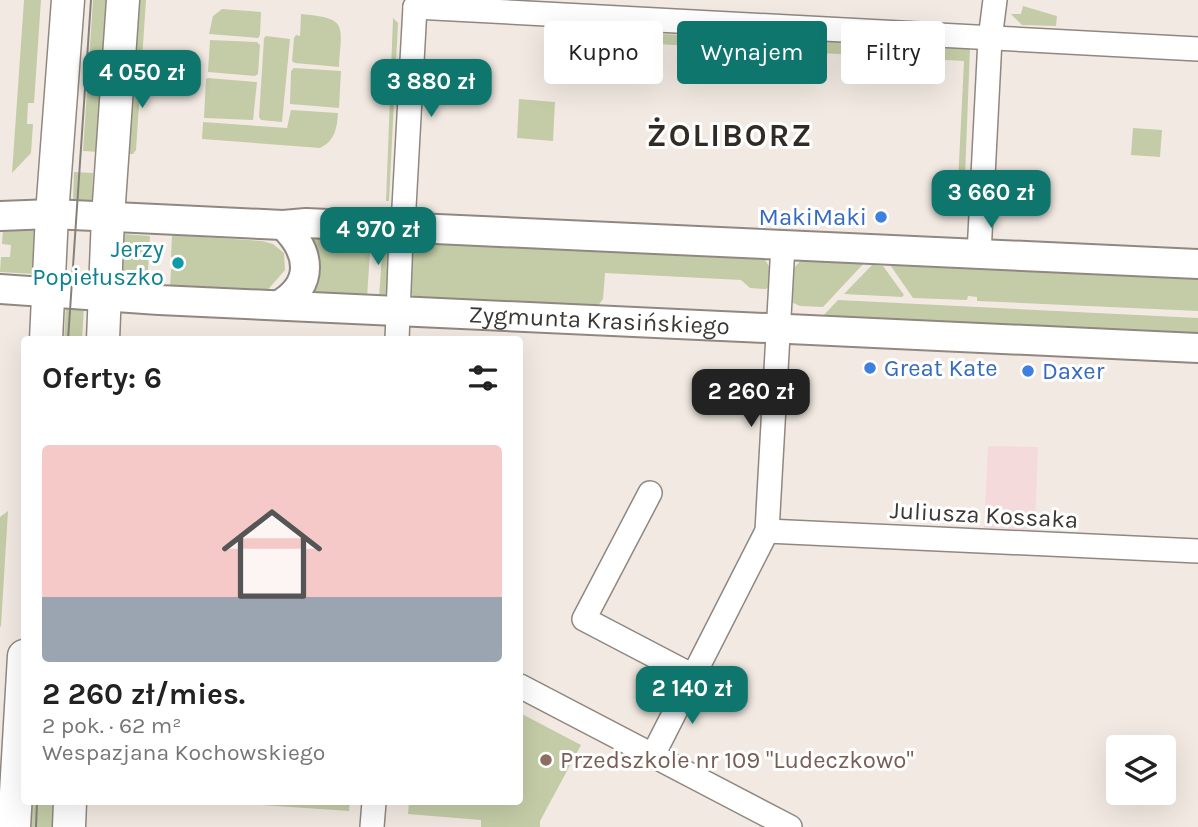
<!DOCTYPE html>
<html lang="pl">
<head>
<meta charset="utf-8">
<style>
  :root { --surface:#fff; --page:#f2f2f2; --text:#222; --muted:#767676; --accent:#0f766e }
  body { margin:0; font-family:Karla,sans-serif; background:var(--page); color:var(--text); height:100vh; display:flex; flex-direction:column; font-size:26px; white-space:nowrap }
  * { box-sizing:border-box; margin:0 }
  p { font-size:23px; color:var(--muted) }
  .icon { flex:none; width:38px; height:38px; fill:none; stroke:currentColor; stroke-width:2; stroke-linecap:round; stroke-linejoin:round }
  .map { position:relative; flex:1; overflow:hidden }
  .panel { position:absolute; left:21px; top:336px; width:502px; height:469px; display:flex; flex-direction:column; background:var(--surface); border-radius:7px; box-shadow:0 7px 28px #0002 }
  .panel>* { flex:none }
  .banner { position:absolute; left:544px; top:21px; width:548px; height:63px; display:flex; gap:14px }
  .tools { position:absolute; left:1106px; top:735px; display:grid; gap:14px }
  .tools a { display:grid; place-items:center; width:70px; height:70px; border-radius:7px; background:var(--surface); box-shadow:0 7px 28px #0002; font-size:35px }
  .price { position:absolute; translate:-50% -60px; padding:0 16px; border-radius:14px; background:var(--accent); color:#fff; font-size:23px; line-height:46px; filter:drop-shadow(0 2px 4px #0008) }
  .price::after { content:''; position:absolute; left:50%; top:42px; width:21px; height:16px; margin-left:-10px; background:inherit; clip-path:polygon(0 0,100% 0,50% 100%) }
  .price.selected { background:#222; color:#fff }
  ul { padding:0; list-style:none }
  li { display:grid; align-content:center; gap:14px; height:371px; padding:0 21px }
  li span { display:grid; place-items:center; height:217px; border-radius:7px; color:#555 }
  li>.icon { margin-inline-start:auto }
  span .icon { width:126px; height:126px; fill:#fffc; stroke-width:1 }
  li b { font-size:30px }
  h2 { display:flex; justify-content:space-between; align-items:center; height:84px; padding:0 21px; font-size:30px }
  .chip { padding:0 24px; border-radius:7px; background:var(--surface); box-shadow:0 7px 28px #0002; font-size:24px; line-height:63px }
  .chip.selected { background:var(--accent); color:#fff }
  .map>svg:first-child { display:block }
</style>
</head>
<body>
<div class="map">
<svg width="1198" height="827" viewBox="0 0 1198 827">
  <rect width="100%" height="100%" fill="#f2eae2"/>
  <polygon fill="#f5dadc" points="988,446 1038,447 1035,530 984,528"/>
  <g fill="#c4cca7">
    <polygon points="24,0 41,0 34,103 28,103 27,124 33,124 31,153 12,173"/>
    <polygon points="93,0 110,0 100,152 83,151"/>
    <polygon points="135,0 146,0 136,150 133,154 125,154"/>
    <polygon points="1023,6 1057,16 1056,26 1022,25 1011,14 1021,14"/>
    <polygon points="222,9 261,12 260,35 258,38 209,34 213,16"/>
    <path d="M301,14C348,18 342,24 339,67L295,63L292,61L294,38L296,35L300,36Z"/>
    <polygon points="393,18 398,23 389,201 386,201"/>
    <polygon points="579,31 625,34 624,46 579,43"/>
    <polygon points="640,33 970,48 964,202 957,202 964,61 639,43"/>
    <polygon points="266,36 290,39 282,122 261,120 259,117 264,38"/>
    <polygon points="210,40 257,42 260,45 258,74 255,76 208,72"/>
    <polygon points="294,68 341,71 339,108 290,104 291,71"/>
    <polygon points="208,78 257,82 253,120 204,118 206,79"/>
    <polygon points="519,99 555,102 553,141 517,138"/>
    <path d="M291,110L338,113C337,128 335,141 320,148L202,139L203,122L287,128Z"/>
    <polygon points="1133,128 1162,130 1160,157 1131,155"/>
    <polygon points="74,172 93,173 92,201 73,200"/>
    <polygon points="3,229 37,231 35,274 0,272 1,257 10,257 11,245 2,244"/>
    <polygon points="123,234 150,236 147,288 119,284"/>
    <path d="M309,234L371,236L367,298L305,296C315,274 324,256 309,234Z"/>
    <polygon points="172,235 262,241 273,244 284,253 285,270 265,293 170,289 171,269 183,270 184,258 171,257"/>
    <polygon points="383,237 389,245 388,293 379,299"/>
    <path d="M421,239L764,258L773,273V283L766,289L750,288L741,280L605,273L603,299L594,311L416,299L409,291C410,274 405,249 421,239Z"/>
    <path d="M804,259L865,262L823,307L800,306L789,301C790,284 788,268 804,259Z"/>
    <polygon points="886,259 1198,274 1198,311 977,301 977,297 968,296 967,300 913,298"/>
    <polygon points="872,265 883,266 904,295 902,297 844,294"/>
    <polygon points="838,300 1198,318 1198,338 821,318"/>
    <polygon points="66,306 84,307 82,339 64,340"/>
    <polygon points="8,511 1,626 0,627 0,517"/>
    <polygon points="520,713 581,745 540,821 540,827 481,827 481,820 408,814 409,802 520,802"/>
    <polygon points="27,802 57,802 55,827 26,827"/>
    <polygon points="217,802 350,802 349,811"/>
  </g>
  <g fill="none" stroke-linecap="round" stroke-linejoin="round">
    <g stroke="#908880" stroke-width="26">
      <g id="minor">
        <polyline points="415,7 1198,49"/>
        <polyline points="979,254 990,39 995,0"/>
        <polyline points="397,340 401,237 404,207 415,7"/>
        <polyline points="650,493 584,619 693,676"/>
        <polyline points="767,531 1198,551"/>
        <polyline points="520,686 790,827"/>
        <polyline points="653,755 767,531 783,245"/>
        <polyline points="372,827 374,802"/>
      </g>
    </g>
    <g stroke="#908880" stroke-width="32">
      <g id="tertiary">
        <polyline points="0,216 52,214 283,225 306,223 1198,264"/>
        <path id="s1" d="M0,289L159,300L1198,348"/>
        <path d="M279,305C315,284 311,252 283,225"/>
      </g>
    </g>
    <g stroke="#908880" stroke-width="35">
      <g id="secondary">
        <polyline points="46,340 52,214 68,0"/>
        <polyline points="103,340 108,217 123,0"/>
        <polyline points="14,827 24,656"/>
        <polyline points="69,827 70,802"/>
      </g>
    </g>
    <use href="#minor" stroke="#fff" stroke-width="23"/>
    <use href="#tertiary" stroke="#fff" stroke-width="28"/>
    <use href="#secondary" stroke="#fff" stroke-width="32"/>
    <g stroke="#86807b" stroke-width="2">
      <polyline points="68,340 91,0"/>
      <polyline points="36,827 37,802"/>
    </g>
  </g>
  <g fill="#3f7fe0" stroke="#fff" stroke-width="2.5">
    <circle cx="881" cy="217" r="7"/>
    <circle cx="870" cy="368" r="7"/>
    <circle cx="1028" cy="371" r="7"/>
  </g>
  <circle fill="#0f9aa8" stroke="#fff" stroke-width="2.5" cx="178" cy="263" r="7"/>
  <circle fill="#8d6e63" stroke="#fff" stroke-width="2.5" cx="546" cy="760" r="7"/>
  <g text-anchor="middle" stroke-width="6" stroke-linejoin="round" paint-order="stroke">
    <g font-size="24" fill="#366cbe" stroke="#fff" text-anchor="start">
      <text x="867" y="225" text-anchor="end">MakiMaki</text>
      <text x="884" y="376">Great Kate</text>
      <text x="1042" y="379">Daxer</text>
    </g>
    <g font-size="24" fill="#0d838f" stroke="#fff" text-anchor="end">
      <text x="164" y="257">Jerzy<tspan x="164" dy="28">Popiełuszko</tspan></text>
    </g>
    <g font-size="24" fill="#3b3734" stroke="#fff">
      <text dy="8" stroke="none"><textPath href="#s1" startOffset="600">Zygmunta Krasińskiego</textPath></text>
      <text transform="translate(984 515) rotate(3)" y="8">Juliusza Kossaka</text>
    </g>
    <g font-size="24" fill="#785e54" stroke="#fff" text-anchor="start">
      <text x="560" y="768">Przedszkole nr 109 "Ludeczkowo"</text>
    </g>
    <g font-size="32" font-weight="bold" letter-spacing="2" fill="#312b25" stroke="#fff">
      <text x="730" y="146">ŻOLIBORZ</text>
    </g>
  </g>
</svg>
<div class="tools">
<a><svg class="icon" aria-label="layers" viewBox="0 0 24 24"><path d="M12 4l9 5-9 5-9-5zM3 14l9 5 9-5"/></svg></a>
</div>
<b class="price" style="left:142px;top:110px">4 050 zł</b>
<b class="price" style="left:431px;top:119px">3 880 zł</b>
<b class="price" style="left:991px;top:230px">3 660 zł</b>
<b class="price" style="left:378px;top:267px">4 970 zł</b>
<b class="price selected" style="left:751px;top:429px">2 260 zł</b>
<b class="price" style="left:692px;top:726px">2 140 zł</b>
<div class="banner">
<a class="chip">Kupno</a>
<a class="chip selected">Wynajem</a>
<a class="chip">Filtry</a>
</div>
<section class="panel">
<h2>Oferty: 6<svg class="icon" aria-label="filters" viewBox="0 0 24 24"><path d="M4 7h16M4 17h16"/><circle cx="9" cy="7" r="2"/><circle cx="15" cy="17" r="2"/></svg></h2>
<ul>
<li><span style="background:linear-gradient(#f6c9c9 70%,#9aa5b1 0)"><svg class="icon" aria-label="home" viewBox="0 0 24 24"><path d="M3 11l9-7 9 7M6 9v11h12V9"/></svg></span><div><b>2 260 zł/mies.</b><p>2 pok. · 62 m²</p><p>Wespazjana Kochowskiego</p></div></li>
</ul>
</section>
</div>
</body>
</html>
